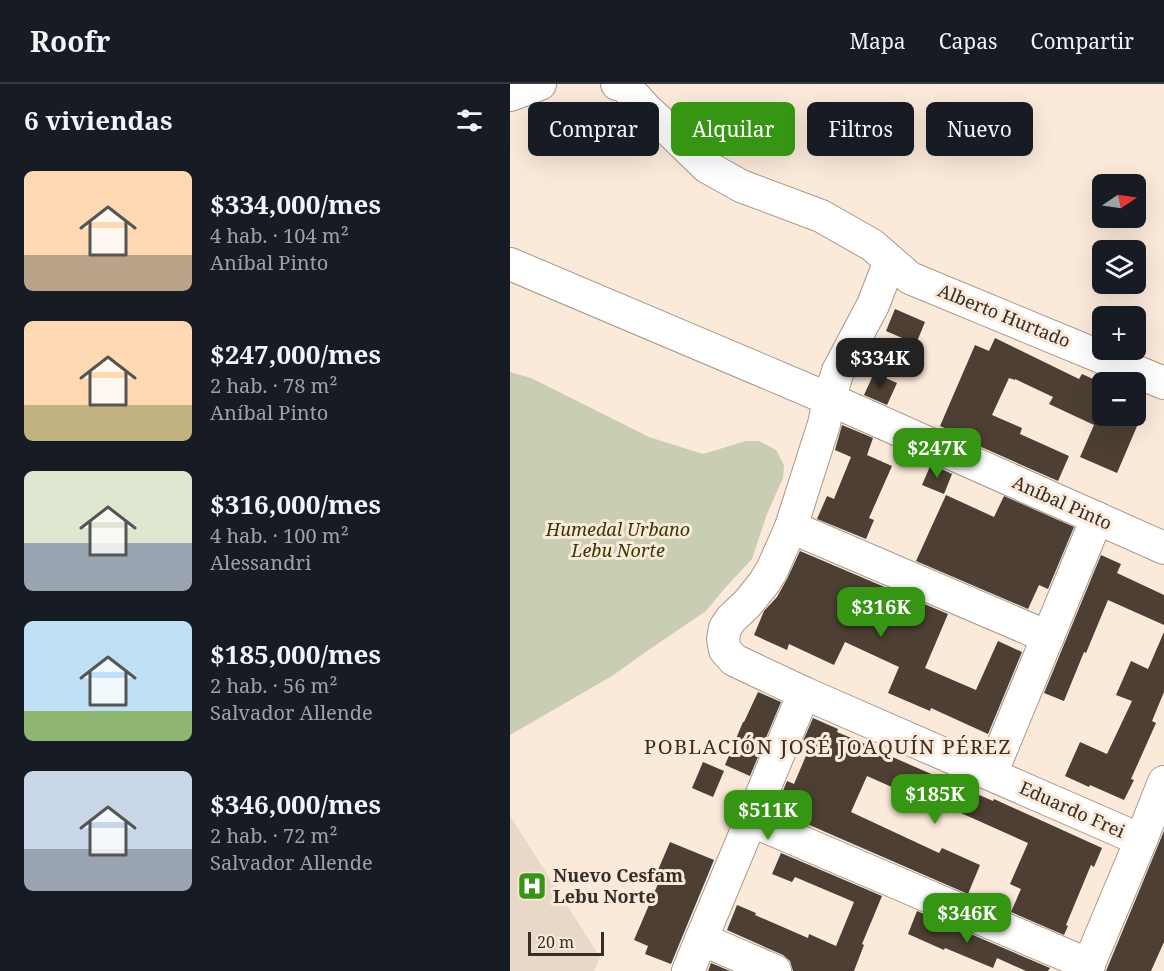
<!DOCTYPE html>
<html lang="es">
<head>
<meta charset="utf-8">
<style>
  :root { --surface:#171b24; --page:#20242c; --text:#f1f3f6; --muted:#9ea1a6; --line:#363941; --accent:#369513 }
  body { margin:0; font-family:"Noto Serif",serif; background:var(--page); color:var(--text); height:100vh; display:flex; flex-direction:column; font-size:22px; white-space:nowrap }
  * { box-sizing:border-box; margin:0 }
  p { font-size:20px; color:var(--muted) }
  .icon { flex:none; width:33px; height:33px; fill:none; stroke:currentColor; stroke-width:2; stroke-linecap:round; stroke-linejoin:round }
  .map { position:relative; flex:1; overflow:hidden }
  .side { display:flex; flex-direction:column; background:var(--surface); width:510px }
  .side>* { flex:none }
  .top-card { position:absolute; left:18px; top:18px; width:546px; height:54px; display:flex; gap:12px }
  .needle { width:39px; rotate:77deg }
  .buttons { position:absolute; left:582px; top:90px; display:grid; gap:12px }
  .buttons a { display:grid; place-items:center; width:54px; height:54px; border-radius:9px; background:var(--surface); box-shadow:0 6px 24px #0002; font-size:30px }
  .scale { position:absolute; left:18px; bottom:15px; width:76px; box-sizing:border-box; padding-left:6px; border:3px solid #342e28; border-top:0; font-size:16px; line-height:21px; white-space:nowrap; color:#342e28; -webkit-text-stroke:4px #fbe9da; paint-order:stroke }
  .price { position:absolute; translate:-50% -51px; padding:0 14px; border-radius:12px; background:var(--accent); color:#fff; font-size:20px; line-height:39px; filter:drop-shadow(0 2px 3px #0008) }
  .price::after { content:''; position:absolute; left:50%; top:36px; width:18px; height:14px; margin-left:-9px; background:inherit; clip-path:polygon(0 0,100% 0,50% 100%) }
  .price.on { background:#222; color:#fff }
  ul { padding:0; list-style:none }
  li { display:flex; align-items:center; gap:18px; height:150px; padding:0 24px }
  li span { display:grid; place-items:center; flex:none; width:168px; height:120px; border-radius:9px; color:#555 }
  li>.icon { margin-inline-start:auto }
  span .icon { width:72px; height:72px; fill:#fffc; stroke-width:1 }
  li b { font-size:26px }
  h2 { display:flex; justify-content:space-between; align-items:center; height:72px; padding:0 24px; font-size:26px }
  .chip { padding:0 21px; border-radius:9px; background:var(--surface); box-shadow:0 6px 24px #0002; font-size:21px; line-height:54px }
  .chip.on { background:var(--accent); color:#fff }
  header { display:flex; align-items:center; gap:36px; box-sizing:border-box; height:84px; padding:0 30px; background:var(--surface); border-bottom:2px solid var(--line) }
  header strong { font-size:28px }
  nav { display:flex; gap:33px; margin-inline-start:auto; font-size:21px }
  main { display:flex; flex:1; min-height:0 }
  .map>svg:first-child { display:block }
</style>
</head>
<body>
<header>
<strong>Roofr</strong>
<nav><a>Mapa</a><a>Capas</a><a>Compartir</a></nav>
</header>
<main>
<section class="side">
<h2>6 viviendas<svg class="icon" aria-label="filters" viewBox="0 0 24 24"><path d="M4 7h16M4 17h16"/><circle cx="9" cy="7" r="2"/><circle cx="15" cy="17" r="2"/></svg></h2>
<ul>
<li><span style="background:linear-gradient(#ffd9b3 70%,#b9a48a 0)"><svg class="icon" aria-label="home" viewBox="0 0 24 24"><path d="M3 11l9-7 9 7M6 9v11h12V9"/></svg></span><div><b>$334,000/mes</b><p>4 hab. · 104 m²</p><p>Aníbal Pinto</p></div></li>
<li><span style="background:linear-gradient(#ffd9b3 70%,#c2b280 0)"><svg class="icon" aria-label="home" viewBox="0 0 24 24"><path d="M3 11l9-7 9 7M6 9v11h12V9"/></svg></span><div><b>$247,000/mes</b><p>2 hab. · 78 m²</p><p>Aníbal Pinto</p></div></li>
<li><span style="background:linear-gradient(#dfe7d0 60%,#9aa5b1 0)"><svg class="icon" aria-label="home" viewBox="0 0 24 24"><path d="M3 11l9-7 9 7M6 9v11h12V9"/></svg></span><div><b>$316,000/mes</b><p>4 hab. · 100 m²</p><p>Alessandri</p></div></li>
<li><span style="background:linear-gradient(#bfe0f5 75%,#8fb573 0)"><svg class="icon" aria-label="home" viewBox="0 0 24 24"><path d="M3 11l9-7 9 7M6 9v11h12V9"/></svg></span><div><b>$185,000/mes</b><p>2 hab. · 56 m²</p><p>Salvador Allende</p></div></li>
<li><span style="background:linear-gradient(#c9d6e8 65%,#9aa5b1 0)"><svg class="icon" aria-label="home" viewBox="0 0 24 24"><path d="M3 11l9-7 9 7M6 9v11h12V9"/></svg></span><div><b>$346,000/mes</b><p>2 hab. · 72 m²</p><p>Salvador Allende</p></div></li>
</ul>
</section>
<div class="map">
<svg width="654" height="887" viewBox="0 0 654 887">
  <rect width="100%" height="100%" fill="#fbe9da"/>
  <polygon fill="#e9d8c7" points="0,732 90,873 84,887 0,887"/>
  <polygon fill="#c9ceb3" points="0,288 21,294 139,353 193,370 236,357 249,357 266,366 274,381 273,394 257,430 242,475 215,504 196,527 137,567 102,592 0,651"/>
  <g fill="#4d3f33">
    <polygon points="385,225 415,238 406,260 376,247"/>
    <polygon points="485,254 569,295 572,290 592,299 592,332 626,332 626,330 631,333 607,389 570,373 584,341 539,320 543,313 505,295 505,296 499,294 482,331 512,344 510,350 559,372 548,397 460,358 461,355 430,342 465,261 479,267"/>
    <polygon points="364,289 387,299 377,321 354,311"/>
    <polygon points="332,341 363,354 357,371 382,382 359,434 364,436 356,455 307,435 317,412 324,415 341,373 325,366"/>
    <polygon points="421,380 442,390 434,410 412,401"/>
    <polygon points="436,411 484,433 494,412 564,443 538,505 529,501 518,525 406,477"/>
    <polygon points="290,467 438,530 415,584 466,606 488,557 512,568 478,650 421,624 420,627 378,609 389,583 335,558 324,581 279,560 277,566 244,551 254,527 267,513 277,495"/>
    <polygon points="591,471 611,480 607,489 654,511 654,541 598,516 576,569 574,568 554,617 534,609"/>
    <polygon points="654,548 654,608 642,637 646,639 621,695 624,696 614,716 580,701 579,703 555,692 570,658 597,670 622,617 606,611 621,577 638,585"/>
    <polygon points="248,608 271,618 240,692 215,681 233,638 234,638"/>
    <polygon points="303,634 328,645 327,648 372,667 371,668 483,717 484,715 592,764 584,783 581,781 556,841 558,842 554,851 501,828 511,805 500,800 518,759 404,708 402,712 357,692 341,728 429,769 432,764 470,781 458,810 265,726 277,697 284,700 301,660 293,657"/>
    <polygon points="193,678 214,687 203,713 182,704"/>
    <polygon points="654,747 654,858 641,887 596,887"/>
    <polygon points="160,758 204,776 161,880 135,870 138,862 124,856 153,788 148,786"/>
    <polygon points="271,769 372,812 352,860 354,861 344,887 283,887 280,877 273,871 217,846 227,821 246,829 245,831 298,854 299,850 326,862 344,818 285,793 282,798 262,790"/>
    <polygon points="407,827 540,884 538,887 516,887 487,874 483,884 435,864 434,866 398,850"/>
    <polygon points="201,879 220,887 198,887"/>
  </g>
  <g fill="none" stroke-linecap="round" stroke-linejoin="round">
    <g stroke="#a8988a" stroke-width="34">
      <g id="minor">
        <polyline points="107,0 115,2 136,25 159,46 197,83 231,102 311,132 362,161 400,194 654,299"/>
        <polyline points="0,11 30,0"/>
        <polyline points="380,177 363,221 328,287 319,315 314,340 281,443 262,486 254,499 237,520 221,535 215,544 213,555 215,566 224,576 294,609 631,756"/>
        <polyline points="0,180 319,315 654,464"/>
        <polyline points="281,443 538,553"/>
        <polyline points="481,690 587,434"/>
        <polyline points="240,736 579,881"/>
        <polyline points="191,855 265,887"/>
        <polyline points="178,887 294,609"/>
        <polyline points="576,887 631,756 654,698"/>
      </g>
    </g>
    <use href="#minor" stroke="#fff" stroke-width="32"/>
  </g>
  <defs>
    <g id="hospital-square" transform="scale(1.5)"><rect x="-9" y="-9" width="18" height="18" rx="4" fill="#369513" stroke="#fbe9da"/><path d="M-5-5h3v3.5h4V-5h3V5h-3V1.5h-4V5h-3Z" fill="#fff"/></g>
  </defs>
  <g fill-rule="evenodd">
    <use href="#hospital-square" x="22" y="802"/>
  </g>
  <g text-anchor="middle" stroke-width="6" stroke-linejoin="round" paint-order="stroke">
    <g font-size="18" fill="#342e28" stroke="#fbe9da">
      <text transform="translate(494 232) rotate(22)" y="6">Alberto Hurtado</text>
      <text transform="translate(552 419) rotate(24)" y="6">Aníbal Pinto</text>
      <text transform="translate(562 726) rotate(24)" y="6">Eduardo Frei</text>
    </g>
    <g font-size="18" font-style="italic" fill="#363b05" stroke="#fbe9da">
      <text x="108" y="452">Humedal Urbano<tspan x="108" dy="21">Lebu Norte</tspan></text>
    </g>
    <g font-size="18" font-weight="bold" fill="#342e28" stroke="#fbe9da" text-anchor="start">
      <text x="43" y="798">Nuevo Cesfam<tspan x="43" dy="21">Lebu Norte</tspan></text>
    </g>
    <g font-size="20" letter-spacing="1.5" fill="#3b2d22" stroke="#fbe9da">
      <text x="318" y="670">POBLACIÓN JOSÉ JOAQUÍN PÉREZ</text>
    </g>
  </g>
</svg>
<div class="buttons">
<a><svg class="needle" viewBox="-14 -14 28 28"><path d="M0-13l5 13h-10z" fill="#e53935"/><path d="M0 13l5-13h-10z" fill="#9ea1a6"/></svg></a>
<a><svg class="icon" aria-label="layers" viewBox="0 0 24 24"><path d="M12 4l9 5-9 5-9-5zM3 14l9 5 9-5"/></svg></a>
<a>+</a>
<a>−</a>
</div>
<div class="scale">20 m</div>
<b class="price on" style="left:370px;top:305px">$334K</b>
<b class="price" style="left:427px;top:395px">$247K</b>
<b class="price" style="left:371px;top:554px">$316K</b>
<b class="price" style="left:425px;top:741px">$185K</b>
<b class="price" style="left:258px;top:757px">$511K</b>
<b class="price" style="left:457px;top:860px">$346K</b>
<div class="top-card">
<a class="chip">Comprar</a>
<a class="chip on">Alquilar</a>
<a class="chip">Filtros</a>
<a class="chip">Nuevo</a>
</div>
</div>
</main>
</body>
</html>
